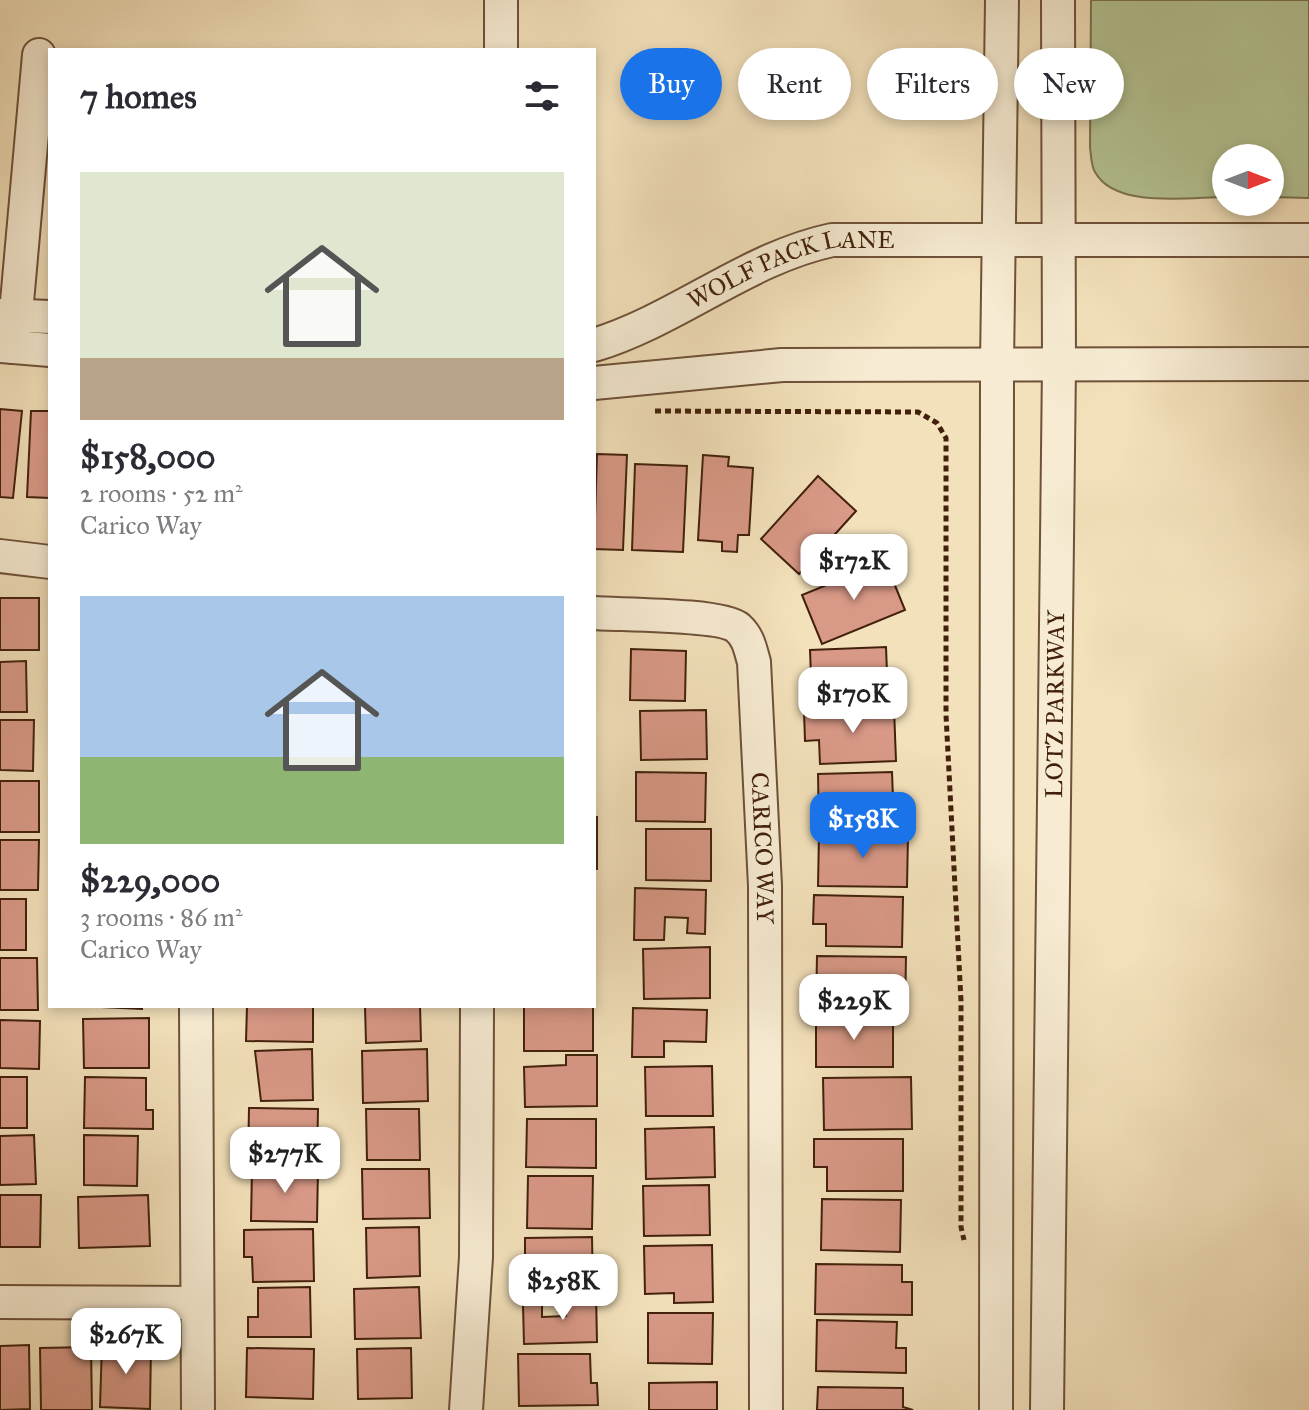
<!DOCTYPE html>
<html lang="en">
<head>
<meta charset="utf-8">
<style>
  :root { --surface:#fff; --page:#f7f7f7; --text:#2b2b33; --muted:#7c7c81; --accent:#1a73e8 }
  body { margin:0; font-family:"IM FELL Great Primer",serif; background:var(--page); color:var(--text); height:100vh; display:flex; flex-direction:column; font-size:30px; white-space:nowrap }
  * { box-sizing:border-box; margin:0 }
  p { font-size:26px; color:var(--muted) }
  .icon { flex:none; width:44px; height:44px; fill:none; stroke:currentColor; stroke-width:2; stroke-linecap:round; stroke-linejoin:round }
  .map { position:relative; flex:1; overflow:hidden }
  .side { position:absolute; left:48px; top:48px; width:548px; height:960px; display:flex; flex-direction:column; background:var(--surface); border-radius:0px; box-shadow:0 4px 12px #0003 }
  .side>* { flex:none }
  .banner { position:absolute; left:620px; top:48px; width:568px; height:72px; display:flex; gap:16px }
  .needle { width:52px; rotate:90deg }
  .controls { position:absolute; left:1212px; top:144px; display:grid; gap:16px }
  .controls a { display:grid; place-items:center; width:72px; height:72px; border-radius:50%; background:var(--surface); box-shadow:0 4px 12px #0003; font-size:40px }
  .price { position:absolute; translate:-50% -68px; padding:0 18px; border-radius:16px; background:#fff; color:#222; font-size:26px; line-height:52px; filter:drop-shadow(0 2px 4px #0008) }
  .price::after { content:''; position:absolute; left:50%; top:48px; width:24px; height:18px; margin-left:-12px; background:inherit; clip-path:polygon(0 0,100% 0,50% 100%) }
  .price.selected { background:var(--accent); color:#fff }
  ul { padding:0; list-style:none }
  li { display:grid; align-content:center; gap:16px; height:424px; padding:0 32px }
  li span { display:grid; place-items:center; height:248px; border-radius:0px; color:#555 }
  li>.icon { margin-inline-start:auto }
  span .icon { width:144px; height:144px; fill:#fffc; stroke-width:1 }
  li b { font-size:34px }
  h2 { display:flex; justify-content:space-between; align-items:center; height:96px; padding:0 32px; font-size:34px }
  .chip { padding:0 28px; border-radius:36px; background:var(--surface); box-shadow:0 4px 12px #0003; font-size:28px; line-height:72px }
  .chip.selected { background:var(--accent); color:#fff }
  .map>svg:first-child { display:block }
</style>
</head>
<body>
<div class="map">
<svg width="1309" height="1410" viewBox="0 0 1309 1410">
  <rect width="100%" height="100%" fill="#f3e1bb"/>
  <filter id="stains"><feTurbulence type="fractalNoise" baseFrequency=".0025" numOctaves="4"/><feColorMatrix values="0 0 0 0 .2 0 0 0 0 .09 0 0 0 0 .02 0 0 0 .5 -.17"/></filter>
  <radialGradient id="worn" r=".72"><stop offset=".6" stop-color="#630" stop-opacity="0"/><stop offset="1" stop-color="#630" stop-opacity=".3"/></radialGradient>
  <path fill="#b5c494" stroke="#7c7250" stroke-width="2" d="M1091,0H1309V198L1270,197V158H1226V197C1189,197 1115,209 1095,172C1091,166 1091,154 1090,147Z"/>
  <g fill="#d99987" stroke="#42210c" stroke-width="2">
    <polygon points="0,409 22,411 13,498 0,497"/>
    <polygon points="31,411 50,411 50,498 27,497"/>
    <polygon points="597,454 627,455 623,550 594,549"/>
    <polygon points="703,455 729,457 728,466 753,468 749,535 738,535 737,552 722,551 722,542 698,540"/>
    <polygon points="635,464 687,466 683,552 632,550"/>
    <polygon points="818,476 856,511 799,574 761,539"/>
    <polygon points="885,561 905,610 822,644 802,595"/>
    <rect x="0" y="598" width="39" height="52"/>
    <polygon points="886,647 888,699 812,702 810,650"/>
    <polygon points="631,649 686,651 685,701 630,700"/>
    <polygon points="26,661 27,712 0,712 0,662"/>
    <polygon points="894,708 896,761 820,764 819,740 805,741 804,711"/>
    <polygon points="706,710 707,759 641,760 640,711"/>
    <polygon points="0,720 34,720 33,771 0,770"/>
    <polygon points="636,772 706,773 705,822 636,821"/>
    <polygon points="892,772 894,825 819,828 818,774"/>
    <rect x="0" y="781" width="39" height="51"/>
    <rect x="594" y="817" width="3" height="52"/>
    <polygon points="646,829 711,829 711,881 646,880"/>
    <polygon points="819,834 908,835 907,887 818,886"/>
    <polygon points="0,840 39,840 38,890 0,890"/>
    <polygon points="635,888 706,890 705,934 687,933 688,918 665,917 664,940 634,940"/>
    <polygon points="814,895 903,897 902,947 826,946 826,924 813,924"/>
    <rect x="0" y="899" width="26" height="51"/>
    <polygon points="710,947 710,998 644,999 643,949"/>
    <polygon points="817,956 906,957 905,1009 816,1007"/>
    <polygon points="0,958 37,958 38,1010 0,1010"/>
    <polygon points="79,1006 142,1006 142,1009"/>
    <polygon points="247,1006 313,1006 313,1042 246,1041"/>
    <polygon points="365,1006 420,1006 421,1041 366,1043"/>
    <rect x="524" y="1006" width="69" height="45"/>
    <polygon points="633,1008 707,1010 706,1042 664,1041 664,1057 632,1057"/>
    <rect x="816" y="1017" width="77" height="50"/>
    <polygon points="149,1018 149,1068 84,1068 83,1019"/>
    <polygon points="0,1020 40,1021 39,1069 0,1068"/>
    <polygon points="312,1049 313,1100 261,1101 255,1051"/>
    <polygon points="427,1049 428,1101 363,1103 362,1051"/>
    <polygon points="566,1055 597,1055 597,1106 525,1107 524,1067 566,1065"/>
    <polygon points="712,1066 713,1116 646,1116 645,1067"/>
    <rect x="0" y="1077" width="27" height="51"/>
    <polygon points="85,1077 146,1078 146,1110 153,1110 153,1129 84,1128"/>
    <polygon points="911,1077 912,1129 824,1130 823,1078"/>
    <polygon points="249,1108 318,1109 317,1162 248,1161"/>
    <polygon points="366,1109 419,1109 420,1160 367,1160"/>
    <polygon points="527,1119 596,1119 596,1168 526,1167"/>
    <polygon points="714,1127 715,1177 646,1179 645,1129"/>
    <polygon points="34,1135 36,1184 0,1185 0,1136"/>
    <polygon points="84,1135 138,1136 137,1186 84,1185"/>
    <polygon points="814,1139 903,1139 903,1191 827,1191 827,1167 814,1167"/>
    <polygon points="252,1169 318,1169 317,1222 251,1221"/>
    <polygon points="362,1169 429,1169 430,1218 363,1219"/>
    <polygon points="528,1176 593,1176 592,1229 527,1228"/>
    <polygon points="709,1185 710,1235 644,1236 643,1186"/>
    <polygon points="0,1195 41,1195 40,1247 0,1247"/>
    <polygon points="148,1195 150,1246 79,1248 78,1197"/>
    <polygon points="822,1199 901,1200 900,1252 821,1250"/>
    <polygon points="419,1227 420,1276 367,1278 366,1228"/>
    <polygon points="313,1229 314,1281 253,1282 252,1257 244,1257 244,1230"/>
    <polygon points="592,1237 593,1286 561,1287 561,1295 525,1295 525,1238"/>
    <polygon points="712,1245 713,1302 674,1303 674,1293 645,1294 644,1246"/>
    <polygon points="816,1264 902,1265 902,1282 912,1282 912,1315 815,1314"/>
    <polygon points="310,1287 311,1337 248,1337 248,1317 258,1317 258,1288"/>
    <polygon points="419,1287 421,1338 355,1339 354,1289"/>
    <polygon points="566,1293 596,1293 597,1342 524,1344 523,1305 542,1304 542,1317 566,1316"/>
    <polygon points="648,1313 713,1313 712,1364 648,1363"/>
    <polygon points="817,1320 897,1322 896,1348 906,1348 906,1373 816,1371"/>
    <polygon points="102,1343 151,1345 150,1409 100,1407"/>
    <polygon points="29,1345 30,1409 0,1410 0,1346"/>
    <polygon points="91,1347 92,1410 41,1410 40,1348"/>
    <polygon points="247,1348 314,1349 313,1399 246,1397"/>
    <polygon points="411,1348 412,1398 358,1399 357,1349"/>
    <polygon points="518,1354 590,1354 591,1383 597,1383 598,1405 519,1406"/>
    <polygon points="717,1382 717,1410 649,1410 649,1383"/>
    <polygon points="818,1387 903,1388 903,1407 913,1410 817,1410"/>
  </g>
  <g fill="none" stroke-linecap="round" stroke-linejoin="round">
    <g stroke="#6e5138" stroke-width="36">
      <g id="minor">
        <polyline points="501,50 501,0"/>
        <polyline points="0,315 50,317"/>
        <path id="s1" d="M594,345C677,320 747,258 832,240H1309"/>
        <polyline points="0,346 50,350"/>
        <polyline points="13,347 39,55"/>
        <polyline points="594,383 782,365 1309,364"/>
        <polyline points="0,556 50,562"/>
        <path id="s2" d="M594,613C621,615 721,614 738,628C749,638 750,649 754,662L765,886L766,1410"/>
        <polyline points="196,1006 198,1410"/>
        <polyline points="0,1302 196,1303"/>
        <polyline points="466,1410 476,1257 477,1006"/>
        <polyline points="996,1410 997,365 1002,0"/>
        <path id="s3" d="M1047,1410L1059,365L1058,0"/>
      </g>
    </g>
    <polyline stroke="#42210c" stroke-width="5" stroke-dasharray="6 4" stroke-linecap="butt" points="655,411 918,412 937,423 946,438 946,715 961,1001 961,1227 964,1240"/>
    <use href="#minor" stroke="#f7ecd3" stroke-width="32"/>
  </g>
  <g text-anchor="middle" stroke-width="7" stroke-linejoin="round" paint-order="stroke">
    <g font-size="24" fill="#42210c" stroke="#f7ecd3">
      <text dy="8" stroke="none"><textPath href="#s1" startOffset="214">WOLF PACK LANE</textPath></text>
      <text dy="8" stroke="none"><textPath href="#s3" startOffset="706">LOTZ PARKWAY</textPath></text>
      <text dy="8" stroke="none"><textPath href="#s2" startOffset="370">CARICO WAY</textPath></text>
    </g>
  </g>
  <rect width="100%" height="100%" filter="url(#stains)"/>
  <rect width="100%" height="100%" fill="url(#worn)"/>
</svg>
<div class="controls">
<a><svg class="needle" viewBox="-14 -14 28 28"><path d="M0-13l5 13h-10z" fill="#e53935"/><path d="M0 13l5-13h-10z" fill="#7c7c81"/></svg></a>
</div>
<b class="price" style="left:854px;top:602px">$172K</b>
<b class="price" style="left:853px;top:735px">$170K</b>
<b class="price selected" style="left:863px;top:860px">$158K</b>
<b class="price" style="left:854px;top:1042px">$229K</b>
<b class="price" style="left:285px;top:1195px">$277K</b>
<b class="price" style="left:563px;top:1322px">$258K</b>
<b class="price" style="left:126px;top:1376px">$267K</b>
<div class="banner">
<a class="chip selected">Buy</a>
<a class="chip">Rent</a>
<a class="chip">Filters</a>
<a class="chip">New</a>
</div>
<section class="side">
<h2>7 homes<svg class="icon" aria-label="filters" viewBox="0 0 24 24"><path d="M4 7h16M4 17h16"/><circle cx="9" cy="7" r="2"/><circle cx="15" cy="17" r="2"/></svg></h2>
<ul>
<li><span style="background:linear-gradient(#dfe7d0 75%,#b9a48a 0)"><svg class="icon" aria-label="home" viewBox="0 0 24 24"><path d="M3 11l9-7 9 7M6 9v11h12V9"/></svg></span><div><b>$158,000</b><p>2 rooms · 52 m²</p><p>Carico Way</p></div></li>
<li><span style="background:linear-gradient(#a9c7e8 65%,#8fb573 0)"><svg class="icon" aria-label="home" viewBox="0 0 24 24"><path d="M3 11l9-7 9 7M6 9v11h12V9"/></svg></span><div><b>$229,000</b><p>3 rooms · 86 m²</p><p>Carico Way</p></div></li>
</ul>
</section>
</div>
</body>
</html>
